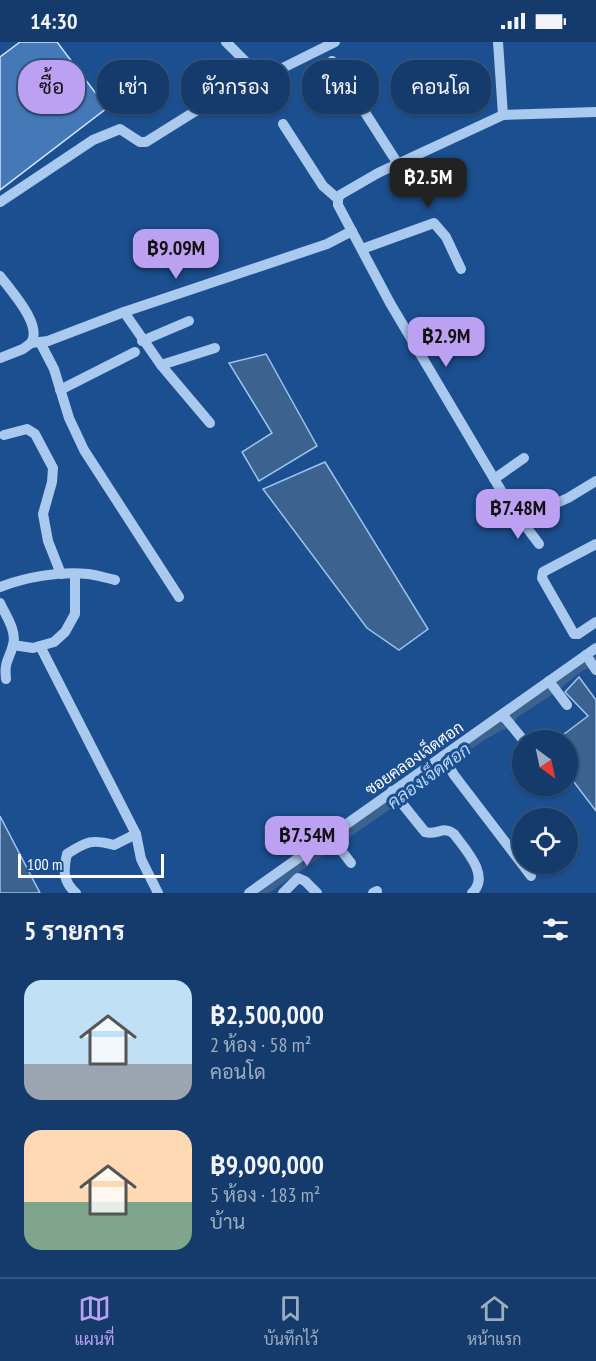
<!DOCTYPE html>
<html lang="th">
<head>
<meta charset="utf-8">
<style>
  :root { --surface:#143b6b; --page:#214673; --text:#f1f3f6; --muted:#9dadc1; --line:#33557e; --accent:#bca0f2 }
  body { margin:0; font-family:"PT Sans Narrow",Sarabun,sans-serif; background:var(--page); color:var(--text); height:100vh; display:flex; flex-direction:column; font-size:22px; white-space:nowrap }
  * { box-sizing:border-box; margin:0 }
  p { font-size:20px; color:var(--muted) }
  .icon { flex:none; width:33px; height:33px; fill:none; stroke:currentColor; stroke-width:2; stroke-linecap:round; stroke-linejoin:round }
  .map { position:relative; height:851px; overflow:hidden }
  .details { display:flex; flex-direction:column; background:var(--surface); flex:1 }
  .details>* { flex:none }
  .guide { position:absolute; left:18px; top:18px; width:561px; height:54px; display:flex; gap:12px }
  .needle { width:39px; rotate:147deg }
  .buttons { position:absolute; left:512px; top:688px; display:grid; gap:12px }
  .buttons a { display:grid; place-items:center; width:66px; height:66px; border-radius:50%; background:var(--surface); box-shadow:0 2px 4px #0004,0 0 0 2px var(--line); font-size:30px }
  .scale { position:absolute; left:18px; bottom:15px; width:146px; box-sizing:border-box; padding-left:6px; border:3px solid #fff; border-top:0; font-size:16px; line-height:21px; white-space:nowrap; color:#fff; -webkit-text-stroke:4px #1b4f8f; paint-order:stroke }
  .price { position:absolute; translate:-50% -51px; padding:0 14px; border-radius:12px; background:var(--accent); color:#111; font-size:20px; line-height:39px; filter:drop-shadow(0 2px 3px #0008) }
  .price::after { content:''; position:absolute; left:50%; top:36px; width:18px; height:14px; margin-left:-9px; background:inherit; clip-path:polygon(0 0,100% 0,50% 100%) }
  .price.active { background:#222; color:#fff }
  ul { padding:0; list-style:none }
  li { display:flex; align-items:center; gap:18px; height:150px; padding:0 24px }
  li span { display:grid; place-items:center; flex:none; width:168px; height:120px; border-radius:18px; color:#555 }
  li>.icon { margin-inline-start:auto }
  span .icon { width:72px; height:72px; fill:#fffc; stroke-width:1 }
  li b { font-size:26px }
  h2 { display:flex; justify-content:space-between; align-items:center; height:72px; padding:0 24px; font-size:26px }
  .tag { padding:0 21px; border-radius:24px; background:var(--surface); box-shadow:0 2px 4px #0004,0 0 0 2px var(--line); font-size:21px; line-height:54px }
  .tag.active { background:var(--accent); color:#111 }
  .status { display:flex; justify-content:space-between; align-items:center; height:42px; padding:0 30px; background:var(--surface); direction:ltr }
  .status svg { height:16px; fill:currentColor }
  .menu { display:flex; justify-content:space-around; align-items:center; height:84px; border-top:2px solid var(--line); background:var(--surface); font-size:16px; color:var(--muted) }
  .menu a { display:grid; justify-items:center; gap:3px }
  .menu .active { color:var(--accent) }
  .map>svg:first-child { display:block }
</style>
</head>
<body>
<div class="status"><b>14:30</b><svg viewBox="0 0 49 12"><path d="M0 12V9h3v3zM5 12V6h3v6zM10 12V3h3v9zM15 12V0h3v12zM26 1h20v11H26zM47 4h2v5h-2z"/></svg></div>
<div class="map">
<svg width="596" height="851" viewBox="0 0 596 851">
  <rect width="100%" height="100%" fill="#1b4f8f"/>
  <g fill="#3c6290" stroke="#9cc4f0" stroke-width="1.5">
    <polygon points="266,312 317,404 259,439 242,410 272,391 229,321"/>
    <polygon points="325,420 428,587 399,608 367,586 263,447"/>
    <polygon points="579,635 596,658 596,769 567,731 567,699 555,699 588,674 565,650"/>
    <polygon points="0,774 40,851 0,851"/>
  </g>
  <g fill="none" stroke-linecap="round" stroke-linejoin="round">
    <path stroke="#3c6290" stroke-width="10" d="M260,851L392,760C399,757 401,754 407,749C418,738 437,725 451,721C461,705 492,686 509,680L513,672L553,646L580,624L596,619"/>
  </g>
  <polygon fill="#4478b7" stroke="#cfe3fa" stroke-width="1.5" points="20,0 57,0 107,66 0,148 0,15"/>
  <g fill="none" stroke-linecap="round" stroke-linejoin="round">
    <g stroke="#a9c9ee" stroke-width="10">
      <polyline points="226,0 262,36"/>
      <polyline points="498,0 503,73"/>
      <polyline points="332,19 398,122"/>
      <polyline points="283,82 323,144 338,157 338,163 390,261 509,462 539,502"/>
      <polyline points="338,157 340,153 378,131 503,73 596,70"/>
      <polyline points="0,160 93,98 120,87 140,100 146,100 194,70 335,0"/>
      <polyline points="362,207 434,181 446,195 461,227"/>
      <path d="M0,234C11,249 43,283 31,301"/>
      <polyline points="124,270 161,323 210,381"/>
      <polyline points="142,299 189,279"/>
      <polyline points="40,300 54,327 69,376 84,408 179,555"/>
      <polyline points="0,316 23,307 31,301 48,299 124,270 327,202 352,189"/>
      <polyline points="161,323 215,306"/>
      <polyline points="60,348 135,310"/>
      <polyline points="4,393 27,387 35,392 53,426 52,440 43,472 48,499 61,532"/>
      <polyline points="494,437 524,416"/>
      <polyline points="520,477 568,456 596,439"/>
      <polyline points="596,502 543,530 542,536 574,592 578,592 596,580"/>
      <path d="M0,545C26,535 60,529 88,532C97,533 106,536 115,538"/>
      <path d="M0,561C6,574 17,589 13,603C9,619 4,618 6,637"/>
      <polyline points="13,603 33,606 54,600 65,590 75,572 75,532"/>
      <polyline points="40,604 136,792 141,817 158,851"/>
      <polyline points="586,613 596,628"/>
      <polyline points="549,639 567,663"/>
      <polyline points="501,674 506,677 524,699"/>
      <polyline points="443,714 454,733 522,822"/>
      <path d="M392,749L425,790C436,794 444,783 454,792C465,807 491,834 472,851"/>
      <polyline points="330,794 351,821"/>
      <polyline points="522,822 531,834"/>
      <path d="M76,851C63,840 63,828 67,812C87,799 92,797 114,803L136,792"/>
      <polyline points="249,851 596,606"/>
      <polyline points="283,851 298,836 305,839 317,851"/>
      <polyline points="373,851 377,849"/>
    </g>
  </g>
  <g text-anchor="middle" stroke-width="6" stroke-linejoin="round" paint-order="stroke">
    <g font-size="16" fill="#fff" stroke="#1b4f8f">
      <text transform="translate(414 716) rotate(-35)" y="6">ซอยคลองเจ็ดศอก</text>
    </g>
    <g font-size="18" font-style="italic" fill="#b5d3f5" stroke="#1b4f8f">
      <text transform="translate(429 734) rotate(-36)" y="6">คลองเจ็ดศอก</text>
    </g>
  </g>
</svg>
<div class="buttons">
<a><svg class="needle" viewBox="-14 -14 28 28"><path d="M0-13l5 13h-10z" fill="#e53935"/><path d="M0 13l5-13h-10z" fill="#9dadc1"/></svg></a>
<a><svg class="icon" aria-label="locate" viewBox="0 0 24 24"><circle cx="12" cy="12" r="6"/><path d="M12 2v4M12 18v4M2 12h4M18 12h4"/></svg></a>
</div>
<div class="scale">100 m</div>
<b class="price active" style="left:428px;top:167px">฿2.5M</b>
<b class="price" style="left:176px;top:238px">฿9.09M</b>
<b class="price" style="left:446px;top:326px">฿2.9M</b>
<b class="price" style="left:518px;top:498px">฿7.48M</b>
<b class="price" style="left:307px;top:825px">฿7.54M</b>
<div class="guide">
<a class="tag active">ซื้อ</a>
<a class="tag">เช่า</a>
<a class="tag">ตัวกรอง</a>
<a class="tag">ใหม่</a>
<a class="tag">คอนโด</a>
</div>
</div>
<section class="details">
<h2>5 รายการ<svg class="icon" aria-label="filters" viewBox="0 0 24 24"><path d="M4 7h16M4 17h16"/><circle cx="9" cy="7" r="2"/><circle cx="15" cy="17" r="2"/></svg></h2>
<ul>
<li><span style="background:linear-gradient(#bfe0f5 70%,#9aa5b1 0)"><svg class="icon" aria-label="home" viewBox="0 0 24 24"><path d="M3 11l9-7 9 7M6 9v11h12V9"/></svg></span><div><b>฿2,500,000</b><p>2 ห้อง · 58 m²</p><p>คอนโด</p></div></li>
<li><span style="background:linear-gradient(#ffd9b3 60%,#7fa58c 0)"><svg class="icon" aria-label="home" viewBox="0 0 24 24"><path d="M3 11l9-7 9 7M6 9v11h12V9"/></svg></span><div><b>฿9,090,000</b><p>5 ห้อง · 183 m²</p><p>บ้าน</p></div></li>
</ul>
</section>
<nav class="menu">
<a class="active"><svg class="icon" aria-label="map" viewBox="0 0 24 24"><path d="M3 6l6-2 6 2 6-2v14l-6 2-6-2-6 2zM9 4v14M15 6v14"/></svg>แผนที่</a>
<a><svg class="icon" aria-label="saved" viewBox="0 0 24 24"><path d="M7 4h10v16l-5-4-5 4z"/></svg>บันทึกไว้</a>
<a><svg class="icon" aria-label="home" viewBox="0 0 24 24"><path d="M3 11l9-7 9 7M6 9v11h12V9"/></svg>หน้าแรก</a>
</nav>
</body>
</html>
